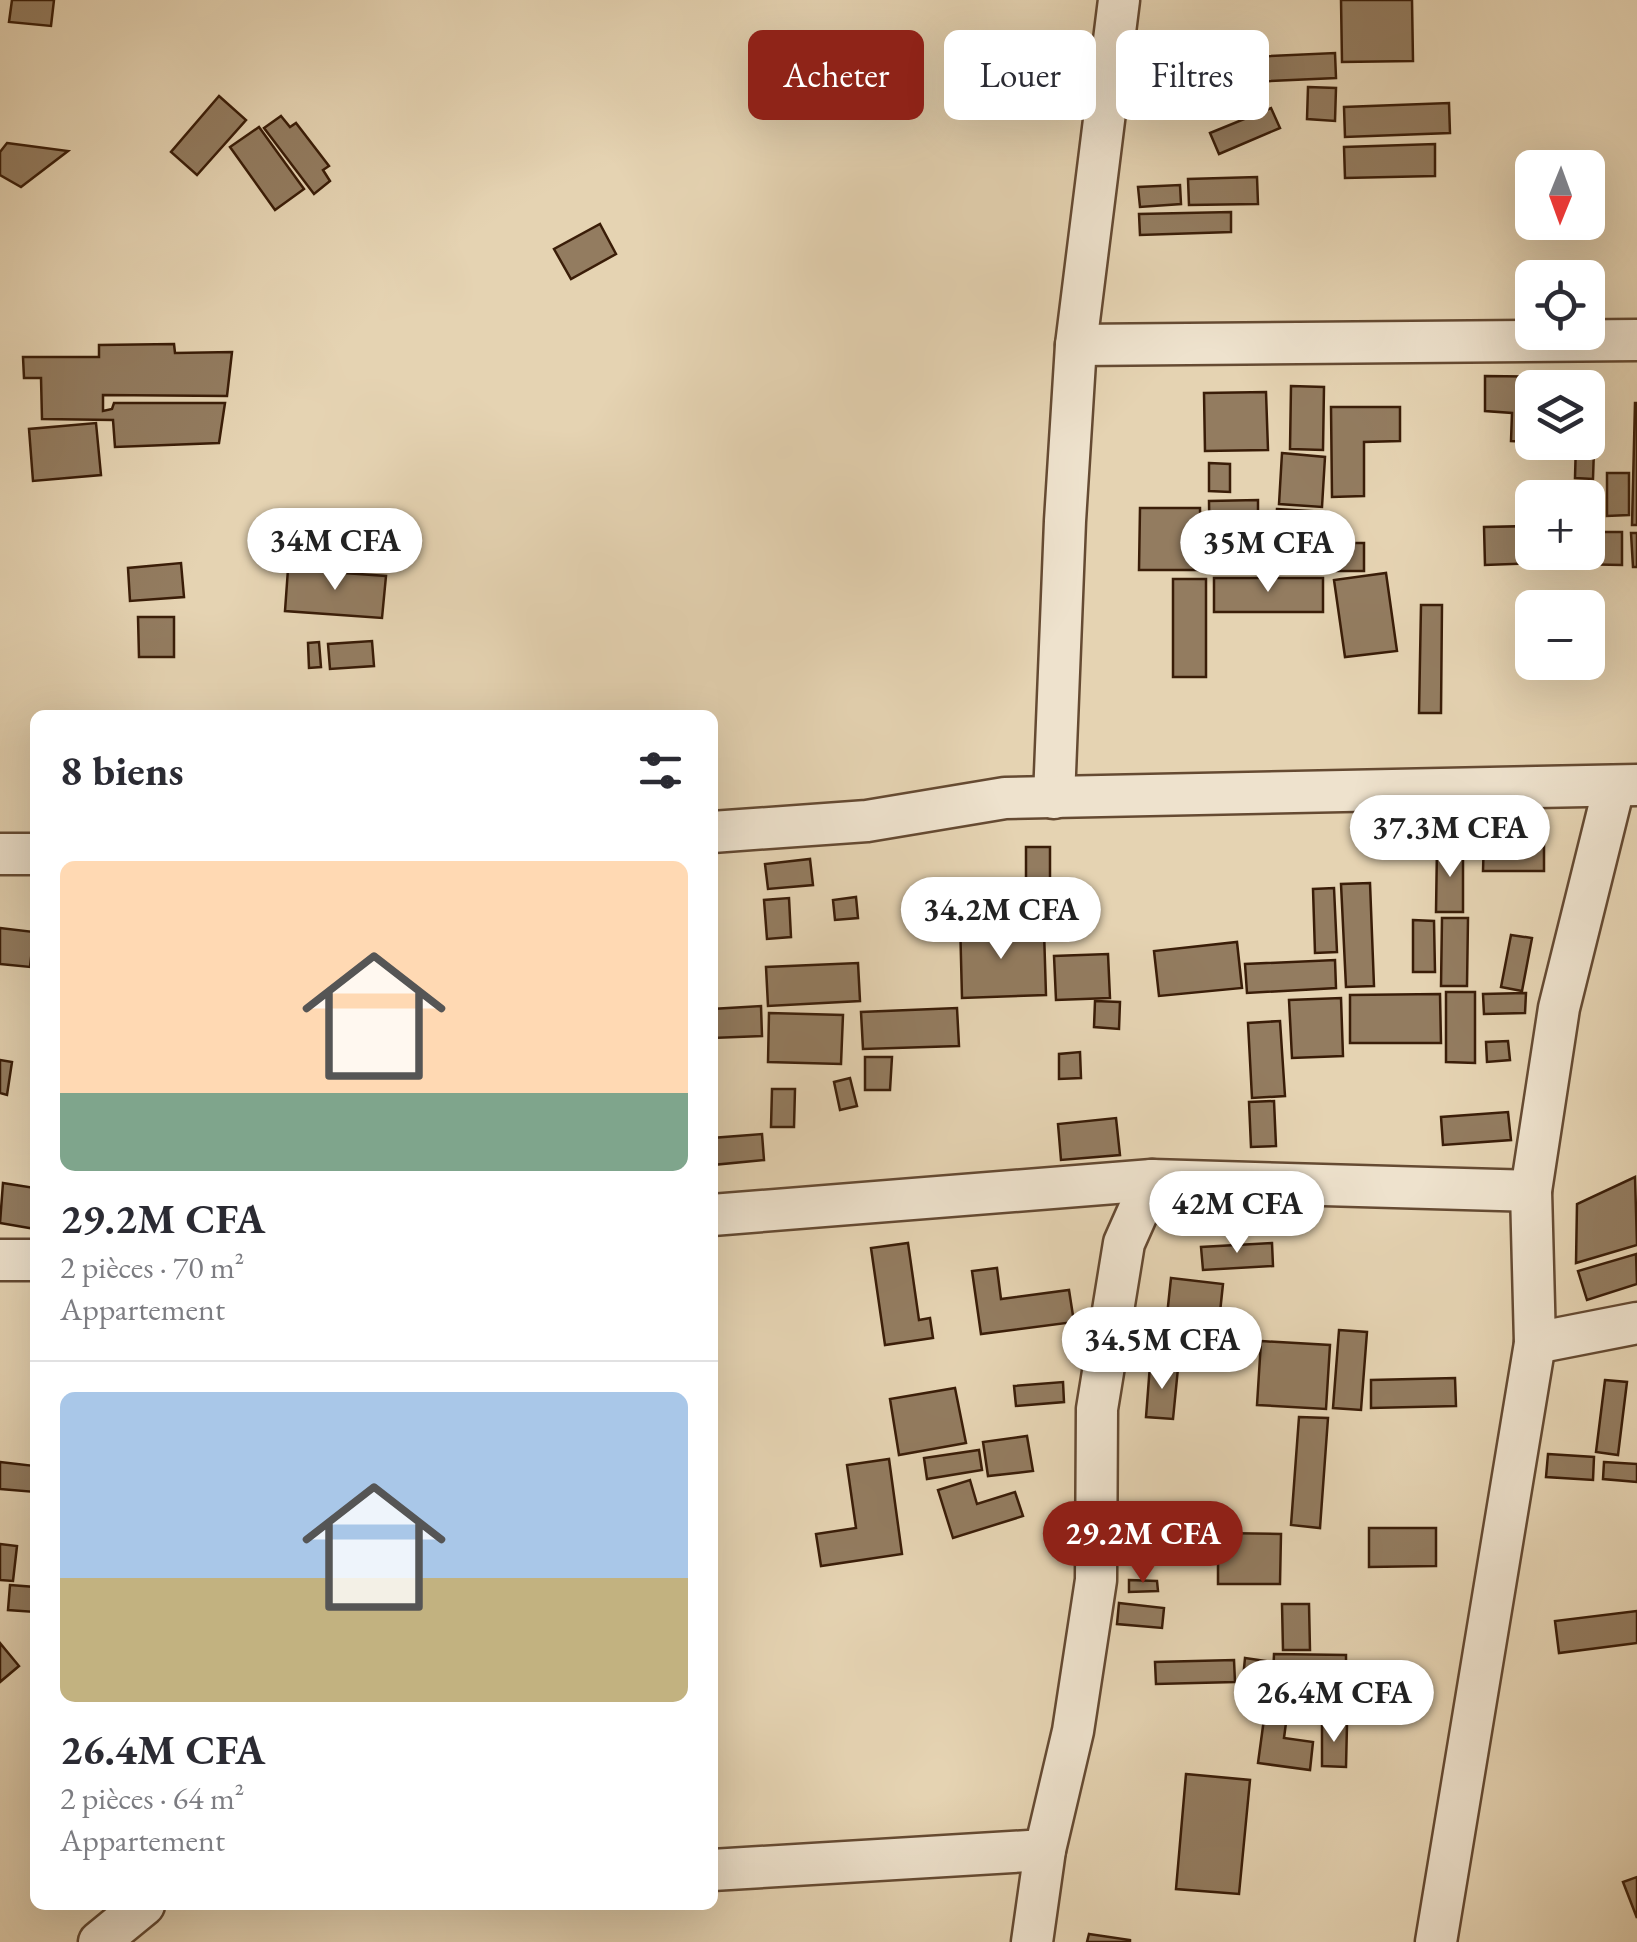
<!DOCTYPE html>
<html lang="fr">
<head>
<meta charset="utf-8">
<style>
  :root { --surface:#fff; --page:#f7f7f7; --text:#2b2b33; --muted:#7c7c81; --line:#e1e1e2; --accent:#8f2418 }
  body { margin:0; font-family:"EB Garamond",serif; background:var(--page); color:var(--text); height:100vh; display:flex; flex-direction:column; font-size:38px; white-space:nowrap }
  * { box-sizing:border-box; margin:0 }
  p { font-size:32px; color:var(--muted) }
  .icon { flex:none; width:55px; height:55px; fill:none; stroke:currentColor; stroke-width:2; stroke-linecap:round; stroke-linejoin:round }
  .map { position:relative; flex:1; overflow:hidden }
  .drawer { position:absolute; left:30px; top:710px; width:688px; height:1200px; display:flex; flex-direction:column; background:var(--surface); border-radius:15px; box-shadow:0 10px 40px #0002 }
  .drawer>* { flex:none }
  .banner { position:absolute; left:748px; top:30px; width:738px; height:90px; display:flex; gap:20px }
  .needle { width:65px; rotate:181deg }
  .tools { position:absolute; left:1515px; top:150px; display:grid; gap:20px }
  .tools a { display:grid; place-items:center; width:90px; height:90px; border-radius:15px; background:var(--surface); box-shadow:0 10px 40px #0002; font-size:50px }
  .price { position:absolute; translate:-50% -85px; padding:0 22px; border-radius:35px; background:#fff; color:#222; font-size:32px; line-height:65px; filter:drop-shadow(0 2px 5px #0008) }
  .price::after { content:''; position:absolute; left:50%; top:60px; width:30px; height:22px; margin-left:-15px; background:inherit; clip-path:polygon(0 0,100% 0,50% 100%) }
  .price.selected { background:var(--accent); color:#fff }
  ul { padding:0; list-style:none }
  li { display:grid; align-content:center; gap:20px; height:530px; padding:0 30px }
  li+li { border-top:2px solid var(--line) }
  li span { display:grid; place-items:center; height:310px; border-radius:15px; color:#555 }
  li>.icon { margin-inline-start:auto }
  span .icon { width:180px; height:180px; fill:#fffc; stroke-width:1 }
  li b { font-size:42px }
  h2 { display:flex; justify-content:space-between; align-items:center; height:120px; padding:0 30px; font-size:42px }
  .tag { padding:0 35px; border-radius:15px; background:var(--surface); box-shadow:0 10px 40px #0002; font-size:35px; line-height:90px }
  .tag.selected { background:var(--accent); color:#fff }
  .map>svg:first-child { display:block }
</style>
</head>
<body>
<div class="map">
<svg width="1637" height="1942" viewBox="0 0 1637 1942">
  <rect width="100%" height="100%" fill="#e5d3b2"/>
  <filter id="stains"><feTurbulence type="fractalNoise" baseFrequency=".002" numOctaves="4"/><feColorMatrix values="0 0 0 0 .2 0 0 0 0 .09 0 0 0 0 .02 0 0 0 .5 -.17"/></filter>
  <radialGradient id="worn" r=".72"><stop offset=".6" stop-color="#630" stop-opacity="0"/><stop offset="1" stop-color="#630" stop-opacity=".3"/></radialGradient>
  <g fill="#937c60" stroke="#3a1d08" stroke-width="2.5">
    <polygon points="12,0 54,0 51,26 9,22"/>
    <polygon points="1341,0 1412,0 1413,61 1342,62"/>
    <polygon points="1335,53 1336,78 1250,82 1249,57"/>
    <polygon points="1212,56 1215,75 1174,79 1171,60"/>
    <polygon points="1308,87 1336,88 1335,121 1307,119"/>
    <polygon points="219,96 246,120 197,175 171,152"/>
    <polygon points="1449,103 1450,133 1345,137 1344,107"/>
    <polygon points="1271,108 1280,128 1219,154 1210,133"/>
    <polygon points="281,116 290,127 296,123 329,166 323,170 330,181 314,194 264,128"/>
    <polygon points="259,127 304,189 275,210 230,147"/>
    <polygon points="7,143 68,151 21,187 0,175 0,152"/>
    <polygon points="1435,144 1435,176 1345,178 1344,147"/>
    <polygon points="1257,177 1258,204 1189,205 1188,179"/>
    <polygon points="1180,185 1181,204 1140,207 1138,187"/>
    <polygon points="1231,212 1231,232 1140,235 1139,214"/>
    <polygon points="600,224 616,254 571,279 554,249"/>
    <polygon points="174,344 175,353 232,352 227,396 103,395 103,411 112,409 114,403 225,403 219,443 115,447 113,420 42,419 41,378 24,378 23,357 99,357 99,345"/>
    <polygon points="1485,376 1569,377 1569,388 1532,388 1532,442 1511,441 1512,413 1485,411"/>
    <polygon points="1291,386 1324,387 1323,450 1290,449"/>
    <polygon points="1266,392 1268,450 1205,451 1204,393"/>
    <polygon points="1635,403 1637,403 1637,525 1632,525"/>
    <polygon points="1331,407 1400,407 1400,441 1364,442 1364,496 1332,497"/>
    <polygon points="1588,418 1595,418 1593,479 1575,478 1576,442 1588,442"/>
    <polygon points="96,423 101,475 33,481 29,429"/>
    <polygon points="1539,442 1568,442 1568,455 1539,454"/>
    <polygon points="1282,453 1325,457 1322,507 1279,504"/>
    <polygon points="1209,463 1230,464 1230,492 1209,491"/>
    <polygon points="1607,473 1629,473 1629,515 1607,516"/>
    <polygon points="1573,488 1601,489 1601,532 1622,532 1622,565 1571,564 1571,552 1588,552 1588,498 1573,498"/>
    <polygon points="1258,500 1258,572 1210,573 1209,501"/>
    <polygon points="1140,508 1200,508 1201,570 1139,570"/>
    <polygon points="1277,509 1325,512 1321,571 1274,568"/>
    <polygon points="1532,526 1532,552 1564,552 1564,562 1485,565 1484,527"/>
    <polygon points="1631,533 1637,533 1637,567 1633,567"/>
    <polygon points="1330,543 1364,543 1364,571 1329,571"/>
    <polygon points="181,563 184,597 130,601 128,568"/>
    <polygon points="288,569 386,576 382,618 285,611"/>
    <polygon points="1386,573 1397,651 1345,657 1334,580"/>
    <rect x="1214" y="578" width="109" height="34"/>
    <rect x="1173" y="579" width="33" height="98"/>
    <polygon points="1421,605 1442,605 1441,713 1419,713"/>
    <polygon points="138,617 174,617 174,657 139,657"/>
    <polygon points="372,641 374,666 330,669 328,644"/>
    <polygon points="319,642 321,667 309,668 308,643"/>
    <polygon points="1484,837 1544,837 1544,871 1483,871"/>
    <rect x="1026" y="847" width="24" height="41"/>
    <polygon points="1437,847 1463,847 1463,912 1436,912"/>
    <polygon points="810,859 813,885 768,889 765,864"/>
    <polygon points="1370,883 1374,986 1346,987 1341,884"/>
    <polygon points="1334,888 1337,952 1315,953 1313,889"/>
    <polygon points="856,897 858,918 835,920 833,900"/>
    <polygon points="789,898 791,937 767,939 764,900"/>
    <polygon points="1442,918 1468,918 1467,986 1441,986"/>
    <polygon points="960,920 984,920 985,932 1044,931 1046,995 962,998"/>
    <polygon points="1413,920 1434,921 1435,972 1413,972"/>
    <polygon points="0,928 34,932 30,967 0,964"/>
    <polygon points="1511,935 1532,938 1522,991 1501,987"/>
    <polygon points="1237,942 1242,988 1159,996 1154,951"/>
    <polygon points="1108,954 1110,998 1056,1000 1054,956"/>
    <polygon points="1335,960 1336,988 1247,993 1245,964"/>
    <polygon points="858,963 860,1001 768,1006 766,967"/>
    <polygon points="1446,992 1475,992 1475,1063 1446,1062"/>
    <polygon points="1526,993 1525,1013 1484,1014 1483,994"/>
    <polygon points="1440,994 1441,1043 1350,1043 1350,995"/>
    <polygon points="1341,998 1343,1056 1292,1058 1289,1000"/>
    <polygon points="1095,1001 1120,1002 1119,1029 1094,1027"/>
    <polygon points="761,1006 762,1036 712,1038 712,1009"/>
    <polygon points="957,1008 959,1046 863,1049 861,1012"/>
    <polygon points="769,1013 843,1015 841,1064 768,1062"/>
    <polygon points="1280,1021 1285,1096 1252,1098 1248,1023"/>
    <polygon points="1508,1041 1510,1060 1487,1062 1486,1042"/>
    <polygon points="1080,1052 1081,1078 1059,1079 1059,1054"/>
    <polygon points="865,1057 892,1057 890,1090 865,1090"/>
    <polygon points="0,1060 12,1062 7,1095 0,1093"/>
    <polygon points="850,1078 857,1106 840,1110 834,1082"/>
    <polygon points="772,1089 795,1089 794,1127 771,1127"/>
    <polygon points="1274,1101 1276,1146 1251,1147 1249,1102"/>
    <polygon points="1508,1112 1511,1140 1443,1145 1441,1117"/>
    <polygon points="1116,1118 1120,1155 1061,1160 1058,1124"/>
    <polygon points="762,1134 764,1160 712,1165 712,1138"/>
    <polygon points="1635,1177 1637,1245 1576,1263 1577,1204"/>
    <polygon points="3,1183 35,1188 35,1229 0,1223"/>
    <polygon points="908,1243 919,1320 930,1318 933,1338 885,1345 871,1248"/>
    <polygon points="1272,1243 1273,1266 1203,1270 1201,1247"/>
    <polygon points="1636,1254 1637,1284 1587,1300 1578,1271"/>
    <polygon points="997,1268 1001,1299 1069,1290 1074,1322 981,1334 972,1271"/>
    <polygon points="1171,1278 1223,1284 1216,1350 1164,1344"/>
    <polygon points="1339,1330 1367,1332 1361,1410 1333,1408"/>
    <polygon points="1261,1341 1330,1345 1326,1409 1257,1405"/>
    <polygon points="1150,1365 1178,1368 1173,1419 1146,1417"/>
    <polygon points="1455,1378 1456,1406 1371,1408 1371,1380"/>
    <polygon points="1605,1380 1627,1382 1618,1455 1596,1452"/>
    <polygon points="1063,1382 1064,1402 1016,1406 1014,1386"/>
    <polygon points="955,1388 966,1443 899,1455 890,1399"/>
    <polygon points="1299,1417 1328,1418 1320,1528 1291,1525"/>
    <polygon points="1027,1436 1033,1471 988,1476 983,1442"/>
    <polygon points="979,1450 982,1470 927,1479 924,1458"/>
    <polygon points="1548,1454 1594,1457 1593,1480 1546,1477"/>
    <polygon points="889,1459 902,1554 821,1566 816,1534 856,1528 847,1465"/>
    <polygon points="0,1462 35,1466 35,1492 0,1489"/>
    <polygon points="1604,1462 1637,1464 1637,1482 1603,1479"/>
    <polygon points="970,1480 977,1504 1015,1492 1023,1516 953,1538 938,1490"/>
    <polygon points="1369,1528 1436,1528 1436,1566 1369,1567"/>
    <polygon points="1210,1531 1211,1558 1134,1561 1133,1534"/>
    <polygon points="1218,1533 1281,1534 1280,1584 1218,1584"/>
    <polygon points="0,1544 17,1546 13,1581 0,1580"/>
    <polygon points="1129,1580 1157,1581 1158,1591 1129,1592"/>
    <polygon points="10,1585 35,1587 35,1612 8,1610"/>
    <polygon points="1119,1603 1164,1608 1162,1628 1117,1624"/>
    <polygon points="1282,1604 1309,1604 1310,1650 1283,1650"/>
    <polygon points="1637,1611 1637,1643 1559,1653 1555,1621"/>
    <polygon points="0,1643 19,1666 0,1682"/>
    <polygon points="1274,1654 1346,1655 1346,1679 1273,1678"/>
    <polygon points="1245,1658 1266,1661 1262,1702 1241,1700"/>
    <polygon points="1234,1660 1235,1682 1156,1684 1155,1662"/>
    <polygon points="1269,1682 1291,1685 1284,1738 1313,1742 1310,1770 1258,1763"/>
    <polygon points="1346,1686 1348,1710 1326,1711 1325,1687"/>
    <polygon points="1322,1723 1347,1724 1346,1767 1322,1766"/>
    <polygon points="1186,1774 1250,1780 1239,1894 1176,1889"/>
    <polygon points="1637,1877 1637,1918 1623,1882"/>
    <polygon points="1089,1934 1130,1940 1130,1942 1087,1942"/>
  </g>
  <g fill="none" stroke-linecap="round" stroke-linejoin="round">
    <g stroke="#654a32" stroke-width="45">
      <g id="street">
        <polyline points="1076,345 1637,340"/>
        <polyline points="1054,798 1065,521 1076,345 1119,0"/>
        <polyline points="712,832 867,821 1005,798 1637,785"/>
        <polyline points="0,854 35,854"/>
        <polyline points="712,1215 1152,1180 1531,1191"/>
        <polyline points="0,1260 35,1260"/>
        <polyline points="1535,1343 1637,1323"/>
        <polyline points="712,1870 1045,1850"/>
        <polyline points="99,1942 144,1905"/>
        <polyline points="1032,1942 1045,1850 1073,1731 1096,1580 1097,1409 1124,1243 1152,1180"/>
        <polyline points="1436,1942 1535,1343 1531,1191 1559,1008 1614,787"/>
      </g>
    </g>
    <use href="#street" stroke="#eee2cd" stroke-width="40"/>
  </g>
  <rect width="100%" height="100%" filter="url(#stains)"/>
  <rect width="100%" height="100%" fill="url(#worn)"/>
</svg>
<div class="tools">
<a><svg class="needle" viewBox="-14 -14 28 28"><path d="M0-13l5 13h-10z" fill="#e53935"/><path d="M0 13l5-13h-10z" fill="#7c7c81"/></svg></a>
<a><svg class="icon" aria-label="locate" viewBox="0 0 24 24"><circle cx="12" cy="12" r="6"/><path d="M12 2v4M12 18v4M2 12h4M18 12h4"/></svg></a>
<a><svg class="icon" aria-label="layers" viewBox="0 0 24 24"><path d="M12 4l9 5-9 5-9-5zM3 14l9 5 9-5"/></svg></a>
<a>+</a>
<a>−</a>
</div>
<b class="price" style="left:335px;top:593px">34M CFA</b>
<b class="price" style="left:1268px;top:595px">35M CFA</b>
<b class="price" style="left:1450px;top:880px">37.3M CFA</b>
<b class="price" style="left:1001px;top:962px">34.2M CFA</b>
<b class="price" style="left:1237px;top:1256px">42M CFA</b>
<b class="price" style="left:1162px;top:1392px">34.5M CFA</b>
<b class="price selected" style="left:1143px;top:1586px">29.2M CFA</b>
<b class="price" style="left:1334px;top:1745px">26.4M CFA</b>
<div class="banner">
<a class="tag selected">Acheter</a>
<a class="tag">Louer</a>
<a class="tag">Filtres</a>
</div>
<section class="drawer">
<h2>8 biens<svg class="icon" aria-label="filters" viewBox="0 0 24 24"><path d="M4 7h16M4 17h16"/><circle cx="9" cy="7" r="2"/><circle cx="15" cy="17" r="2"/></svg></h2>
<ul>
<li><span style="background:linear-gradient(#ffd9b3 75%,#7fa58c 0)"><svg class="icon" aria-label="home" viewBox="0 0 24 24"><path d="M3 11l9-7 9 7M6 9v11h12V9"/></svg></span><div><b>29.2M CFA</b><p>2 pièces · 70 m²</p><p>Appartement</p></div></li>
<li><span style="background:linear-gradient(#a9c7e8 60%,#c2b280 0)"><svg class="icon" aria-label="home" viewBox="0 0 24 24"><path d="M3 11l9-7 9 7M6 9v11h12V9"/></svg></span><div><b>26.4M CFA</b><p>2 pièces · 64 m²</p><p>Appartement</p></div></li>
</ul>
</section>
</div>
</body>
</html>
